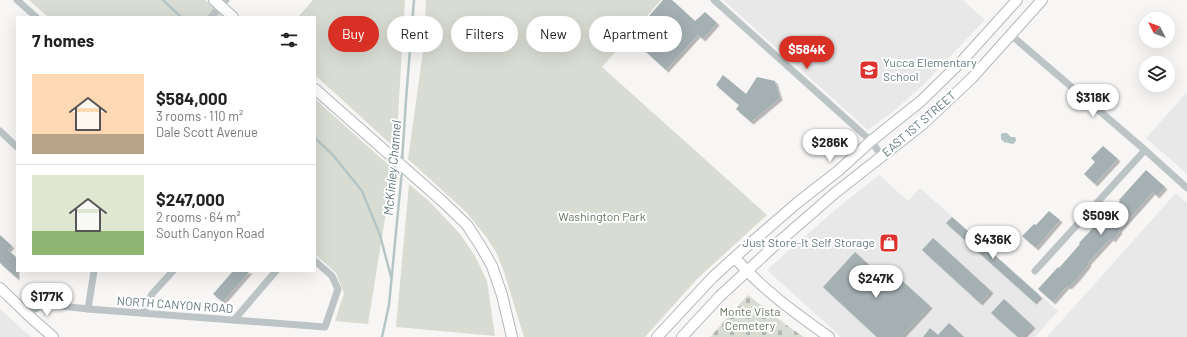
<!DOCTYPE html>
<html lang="en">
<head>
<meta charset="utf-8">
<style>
  :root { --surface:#fff; --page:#f2f2f2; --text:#222; --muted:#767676; --line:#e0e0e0; --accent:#d93025 }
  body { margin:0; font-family:Barlow,sans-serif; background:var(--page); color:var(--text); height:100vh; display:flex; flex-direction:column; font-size:15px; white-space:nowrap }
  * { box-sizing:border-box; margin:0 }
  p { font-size:13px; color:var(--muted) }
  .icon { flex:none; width:22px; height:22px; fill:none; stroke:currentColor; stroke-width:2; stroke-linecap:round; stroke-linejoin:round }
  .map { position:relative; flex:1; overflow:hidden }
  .sheet { position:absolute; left:16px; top:16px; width:300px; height:256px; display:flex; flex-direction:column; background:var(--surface); border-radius:0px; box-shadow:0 4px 16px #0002 }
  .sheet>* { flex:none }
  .top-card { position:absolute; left:328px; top:16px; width:380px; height:36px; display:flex; gap:8px }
  .needle { width:26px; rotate:312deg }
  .buttons { position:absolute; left:1139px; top:12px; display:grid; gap:8px }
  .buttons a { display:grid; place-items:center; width:36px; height:36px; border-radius:50%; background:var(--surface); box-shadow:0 4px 16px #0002; font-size:20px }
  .price { position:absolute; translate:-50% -34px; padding:0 9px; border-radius:14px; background:#fff; color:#222; font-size:13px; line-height:26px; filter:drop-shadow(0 1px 2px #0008) }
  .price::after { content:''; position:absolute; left:50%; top:24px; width:12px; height:9px; margin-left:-6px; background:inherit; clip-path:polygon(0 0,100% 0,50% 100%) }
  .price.selected { background:var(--accent); color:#fff }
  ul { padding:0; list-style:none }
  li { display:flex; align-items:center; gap:12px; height:100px; padding:0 16px }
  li+li { border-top:1px solid var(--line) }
  li span { display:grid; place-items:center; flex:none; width:112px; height:80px; border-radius:0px; color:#555 }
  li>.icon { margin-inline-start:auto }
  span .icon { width:48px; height:48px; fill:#fffc; stroke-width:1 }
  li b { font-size:17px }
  h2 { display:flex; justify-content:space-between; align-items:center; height:48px; padding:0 16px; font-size:17px }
  .tag { padding:0 14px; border-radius:18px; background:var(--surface); box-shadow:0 4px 16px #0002; font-size:14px; line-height:36px }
  .tag.selected { background:var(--accent); color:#fff }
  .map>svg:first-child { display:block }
</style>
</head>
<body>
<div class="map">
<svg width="1187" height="337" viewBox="0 0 1187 337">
  <defs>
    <pattern id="cemetery-stones" width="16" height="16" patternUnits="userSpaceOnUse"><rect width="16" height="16" fill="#d8dcd3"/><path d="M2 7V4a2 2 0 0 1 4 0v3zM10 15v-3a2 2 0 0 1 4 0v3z" fill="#b3b7b0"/></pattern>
    <filter id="shadow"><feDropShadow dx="2.5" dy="2.5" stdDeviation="0" flood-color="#0004"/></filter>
  </defs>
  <rect width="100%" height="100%" fill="#f7f6f4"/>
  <g fill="#e7e8e7">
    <polygon points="723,0 963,0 985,20 924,84 895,110 868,130"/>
    <polygon points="1187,92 1187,174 1146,138"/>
    <polygon points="879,175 908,201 920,188 1058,311 1035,337 841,337 767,270 835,210"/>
    <polygon points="1176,193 1187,203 1187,337 1047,337"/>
    <polygon points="0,309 31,337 0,337"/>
  </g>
  <g fill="#d8dcd3">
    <polygon points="29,0 205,0 224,17 48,17"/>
    <polygon points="313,0 405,0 396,149 315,75 315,17 298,17"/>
    <polygon points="426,0 661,0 602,67 767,215 697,279 645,337 524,337 503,269 496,252 487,238 466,212 408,159 424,44"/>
    <polygon points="315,99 393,169 368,324 335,321 344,293 336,273 315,254"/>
    <polygon points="409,184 431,203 460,234 475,256 487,281 495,336 396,327"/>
  </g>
  <polygon fill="url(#cemetery-stones)" points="748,295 789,327 804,337 710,337"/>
  <polygon fill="#b5c5c6" points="1003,133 1007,133 1011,137 1015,137 1016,139 1016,141 1013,144 1008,143 1006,142 1005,143 1001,139 1001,134"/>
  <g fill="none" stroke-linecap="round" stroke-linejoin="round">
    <g stroke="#b5c5c6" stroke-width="2.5">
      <polyline points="163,0 181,17"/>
      <polyline points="315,138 333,155 362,191 380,235 391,277"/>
      <polyline points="402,161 406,100 414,0"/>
      <polyline points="382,337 389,305 402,170"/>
    </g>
  </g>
  <g fill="#a5b0b3" filter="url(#shadow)">
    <polygon points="663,0 672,0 695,21 705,12 717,23 703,39 698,35 666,70 634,41 646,28 642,24"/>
    <polygon points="723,75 746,94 757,77 775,81 780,98 751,122 736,109 739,105 716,85"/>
    <polygon points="1103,146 1118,159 1095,184 1084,174 1095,162 1091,158"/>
    <polygon points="1146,170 1165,187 1157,196 1153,192 1119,230 1120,231 1113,240 1111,238 1088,263 1089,264 1077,279 1069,287 1067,286 1053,302 1038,289 1058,267 1059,268 1080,244 1079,243 1103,217 1105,218 1120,201 1119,200"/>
    <polygon points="1049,211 1060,220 1036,248 1022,236 1034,224 1036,225"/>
    <polygon points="952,217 1040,296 1034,302 946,223"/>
    <polygon points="0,235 12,246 8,250 17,258 17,278 0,263"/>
    <polygon points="933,238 991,291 980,303 922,250"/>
    <polygon points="855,252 892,286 899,278 930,306 901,337 877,337 823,287"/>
    <polygon points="233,271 250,271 223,302 213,294"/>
    <polygon points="1004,299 1033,326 1022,337 1018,337 991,313"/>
    <polygon points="949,323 964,337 923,337 930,328 938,335"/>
  </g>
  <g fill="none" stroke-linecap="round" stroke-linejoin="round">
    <g stroke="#b0b8ba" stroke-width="12">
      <g id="secondary">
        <polyline points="214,0 233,17"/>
        <polyline points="315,89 442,201 467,225 480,245 492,266 502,295 512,337"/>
        <path d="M735,258C762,289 795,313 829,337"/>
        <polyline points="0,288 27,314 53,337"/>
        <polyline points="657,337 713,277 745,248 797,203 838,171 871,141 921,101 961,62 1017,0"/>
        <polyline points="682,337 720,296 773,247 835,193 923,124 972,78 1042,0"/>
      </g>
    </g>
    <g stroke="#bdc4c6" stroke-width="7">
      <polyline points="17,0 36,17"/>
      <polyline points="714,0 871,141 882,156"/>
      <polyline points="211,17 226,0"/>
      <polyline points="1011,35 1145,150 1187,188"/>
      <polyline points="0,131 17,147"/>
      <polyline points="1035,271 1145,150"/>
      <polyline points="88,309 94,271"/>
      <polyline points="143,313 152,294 173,271"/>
      <polyline points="27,314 43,304 88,309 325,327 338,289 332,276 315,261"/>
      <polyline points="234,320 276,271"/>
    </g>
    <use href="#secondary" stroke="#fff" stroke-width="10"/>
  </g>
  <defs>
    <g id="school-square" transform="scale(1)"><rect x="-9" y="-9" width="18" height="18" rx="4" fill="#dd332e" stroke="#fff"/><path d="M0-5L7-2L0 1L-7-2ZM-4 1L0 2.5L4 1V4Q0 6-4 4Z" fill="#fff"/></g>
    <g id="shop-square" transform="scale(1)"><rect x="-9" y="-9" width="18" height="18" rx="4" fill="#dd332e" stroke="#fff"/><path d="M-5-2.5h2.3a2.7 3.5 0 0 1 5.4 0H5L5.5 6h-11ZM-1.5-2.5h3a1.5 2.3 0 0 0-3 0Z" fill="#fff"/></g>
  </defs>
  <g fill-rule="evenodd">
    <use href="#school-square" x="869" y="70"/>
    <use href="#shop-square" x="889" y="243"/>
  </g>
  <g text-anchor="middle" stroke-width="4" stroke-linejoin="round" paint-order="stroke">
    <g font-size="12" fill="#63787e" stroke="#fff" text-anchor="start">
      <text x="883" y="67">Yucca Elementary<tspan x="883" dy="14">School</tspan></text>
      <text x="875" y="247" text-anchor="end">Just Store-It Self Storage</text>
    </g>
    <g font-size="12" fill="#63787e" stroke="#fff">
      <text transform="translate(919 124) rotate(-41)" y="4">EAST 1ST STREET</text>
      <text transform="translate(175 305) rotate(4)" y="4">NORTH CANYON ROAD</text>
    </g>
    <g font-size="12" fill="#697661" stroke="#fff">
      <text x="602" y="221">Washington Park</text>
      <text x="750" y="316">Monte Vista<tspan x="750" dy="14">Cemetery</tspan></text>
    </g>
    <g font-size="13" font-style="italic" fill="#5e7779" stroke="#fff">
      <text transform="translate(392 168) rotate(-85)" y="5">McKinley Channel</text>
    </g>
  </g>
</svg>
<div class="buttons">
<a><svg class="needle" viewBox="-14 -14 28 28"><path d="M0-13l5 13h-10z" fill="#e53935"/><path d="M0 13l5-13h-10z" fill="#767676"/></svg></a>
<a><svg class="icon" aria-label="layers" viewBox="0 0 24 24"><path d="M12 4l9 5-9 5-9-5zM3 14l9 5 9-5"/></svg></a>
</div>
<b class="price selected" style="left:807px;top:70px">$584K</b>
<b class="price" style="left:1093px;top:118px">$318K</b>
<b class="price" style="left:830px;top:163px">$286K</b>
<b class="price" style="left:1101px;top:236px">$509K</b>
<b class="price" style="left:993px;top:260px">$436K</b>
<b class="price" style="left:876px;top:299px">$247K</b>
<b class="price" style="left:47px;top:317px">$177K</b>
<div class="top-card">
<a class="tag selected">Buy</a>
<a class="tag">Rent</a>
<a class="tag">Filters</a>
<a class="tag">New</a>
<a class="tag">Apartment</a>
</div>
<section class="sheet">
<h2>7 homes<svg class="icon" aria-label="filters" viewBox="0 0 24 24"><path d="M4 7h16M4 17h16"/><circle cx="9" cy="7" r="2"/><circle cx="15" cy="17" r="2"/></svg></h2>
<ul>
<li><span style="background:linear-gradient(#ffd9b3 75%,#b9a48a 0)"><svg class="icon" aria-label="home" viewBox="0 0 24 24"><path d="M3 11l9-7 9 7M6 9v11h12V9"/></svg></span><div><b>$584,000</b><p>3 rooms · 110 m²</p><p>Dale Scott Avenue</p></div></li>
<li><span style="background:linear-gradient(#dfe7d0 70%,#8fb573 0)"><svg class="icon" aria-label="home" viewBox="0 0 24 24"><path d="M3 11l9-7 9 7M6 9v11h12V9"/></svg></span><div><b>$247,000</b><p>2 rooms · 64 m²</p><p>South Canyon Road</p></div></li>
</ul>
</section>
</div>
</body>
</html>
